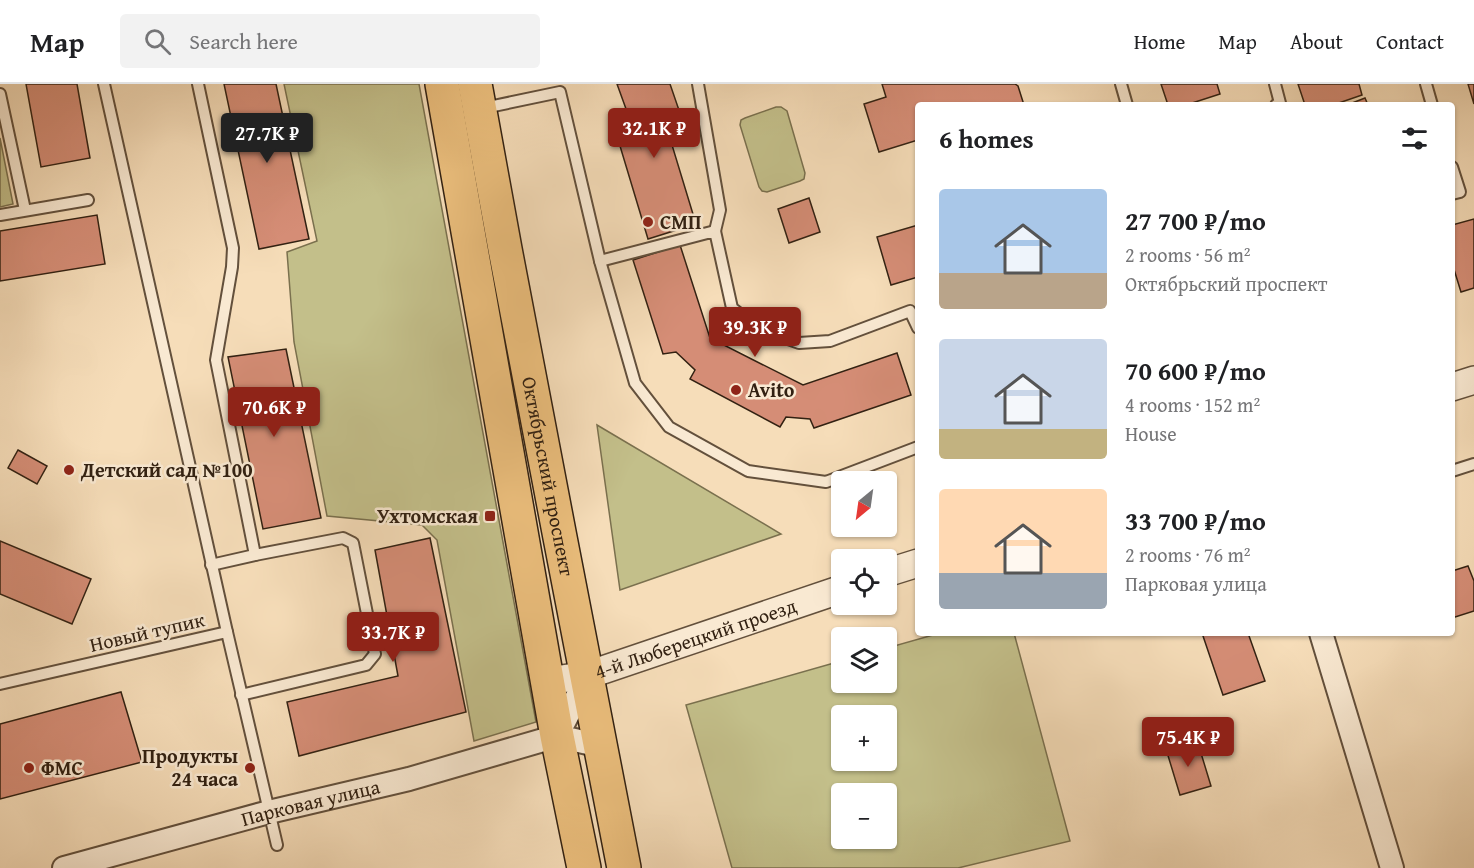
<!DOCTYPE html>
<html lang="en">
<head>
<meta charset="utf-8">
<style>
  :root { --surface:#fff; --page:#f2f2f2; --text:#202124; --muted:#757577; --line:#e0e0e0; --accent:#8f2418 }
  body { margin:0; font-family:"Gentium Book Plus",serif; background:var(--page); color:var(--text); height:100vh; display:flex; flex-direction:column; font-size:22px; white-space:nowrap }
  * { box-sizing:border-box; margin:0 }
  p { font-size:20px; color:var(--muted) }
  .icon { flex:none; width:33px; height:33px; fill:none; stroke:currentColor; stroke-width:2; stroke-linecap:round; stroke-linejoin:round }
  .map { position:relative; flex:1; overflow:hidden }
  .drawer { position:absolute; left:915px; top:18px; width:540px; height:534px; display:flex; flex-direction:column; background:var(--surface); border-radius:6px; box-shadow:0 2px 4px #0004 }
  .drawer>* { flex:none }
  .needle { width:39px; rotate:209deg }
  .tools { position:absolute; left:831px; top:387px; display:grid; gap:12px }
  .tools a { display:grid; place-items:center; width:66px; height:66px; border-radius:6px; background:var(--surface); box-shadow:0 2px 4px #0004; font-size:30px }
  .price { position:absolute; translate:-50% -51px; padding:0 14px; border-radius:6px; background:var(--accent); color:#fff; font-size:20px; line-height:39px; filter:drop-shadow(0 2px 3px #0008) }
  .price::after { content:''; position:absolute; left:50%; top:36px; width:18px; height:14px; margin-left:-9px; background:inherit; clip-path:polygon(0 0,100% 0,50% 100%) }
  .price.current { background:#222; color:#fff }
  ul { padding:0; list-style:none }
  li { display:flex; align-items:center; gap:18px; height:150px; padding:0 24px }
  li span { display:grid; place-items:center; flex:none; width:168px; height:120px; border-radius:6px; color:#555 }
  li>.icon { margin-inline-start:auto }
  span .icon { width:72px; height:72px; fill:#fffc; stroke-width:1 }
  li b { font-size:26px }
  h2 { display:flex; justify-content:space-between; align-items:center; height:72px; padding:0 24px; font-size:26px }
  header { display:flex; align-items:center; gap:36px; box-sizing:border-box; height:84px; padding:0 30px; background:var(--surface); border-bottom:2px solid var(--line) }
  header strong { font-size:28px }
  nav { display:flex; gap:33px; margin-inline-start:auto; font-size:21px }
  .search { width:420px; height:54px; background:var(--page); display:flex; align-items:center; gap:15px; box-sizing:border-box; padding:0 21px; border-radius:6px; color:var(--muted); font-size:22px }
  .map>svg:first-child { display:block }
</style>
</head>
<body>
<header>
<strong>Map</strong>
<div class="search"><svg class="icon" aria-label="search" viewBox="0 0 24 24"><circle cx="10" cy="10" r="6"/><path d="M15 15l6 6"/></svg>Search here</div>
<nav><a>Home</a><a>Map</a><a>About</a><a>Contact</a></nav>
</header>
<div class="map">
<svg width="1474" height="784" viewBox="0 0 1474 784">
  <rect width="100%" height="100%" fill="#f6ddb9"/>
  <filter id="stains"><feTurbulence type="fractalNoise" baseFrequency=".00333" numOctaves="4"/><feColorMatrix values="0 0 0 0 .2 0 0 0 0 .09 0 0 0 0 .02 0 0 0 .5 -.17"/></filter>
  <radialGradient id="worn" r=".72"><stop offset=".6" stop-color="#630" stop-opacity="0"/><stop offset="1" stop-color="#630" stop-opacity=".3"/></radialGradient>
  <g fill="#c3bf8a" stroke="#7a704e" stroke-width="1.5" fill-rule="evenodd">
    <polygon points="284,0 419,0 536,638 474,657 437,456 422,441 327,432 294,258 287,168 317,157"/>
    <polygon points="776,23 781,23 787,27 805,89 804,95 800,97 767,108 762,107 759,103 740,41 741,36 745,34"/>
    <polygon points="0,54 13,120 0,123"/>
    <polygon points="597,341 781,450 620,506"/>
    <path d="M940,549H1014L1070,757L958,784H732L686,621L841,577L842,598H886L887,564ZM842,632H886V676H842ZM842,710H886V754H842Z"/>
  </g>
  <g fill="#d58d76" stroke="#322112" stroke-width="1.5">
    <polygon points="26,0 77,0 90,74 41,83"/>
    <polygon points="224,0 276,0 309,155 259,165"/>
    <polygon points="617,0 670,0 681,32 665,38 696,140 648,155 617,52 634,47"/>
    <polygon points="882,0 1015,0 1018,2 1024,21 918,21 918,56 879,68 864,20 886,13"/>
    <polygon points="1161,0 1217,0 1220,10 1186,21 1168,21"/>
    <polygon points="1298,0 1359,0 1362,11 1333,21 1305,21"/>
    <polygon points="1468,0 1474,0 1474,20"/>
    <polygon points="1365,14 1368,21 1347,21"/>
    <polygon points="809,114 820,148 789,159 778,125"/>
    <polygon points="97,131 105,180 0,197 0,147"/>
    <polygon points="1474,135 1474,204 1461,208 1452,179 1452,141"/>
    <polygon points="918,141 918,193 891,201 877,153"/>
    <polygon points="680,161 710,254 803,301 897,269 911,311 814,344 810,335 786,333 780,343 690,295 695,286 676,268 663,270 633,176"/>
    <polygon points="286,265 321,434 263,445 228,273"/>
    <polygon points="18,366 47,382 37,400 8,384"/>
    <polygon points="430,454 466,628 299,672 287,618 398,592 375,466"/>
    <polygon points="0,457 91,495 72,540 0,510"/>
    <polygon points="1468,482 1474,497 1474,527 1452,534 1452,487"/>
    <polygon points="1202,549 1248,549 1265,597 1223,611"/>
    <polygon points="121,608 142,678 0,715 0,640"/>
    <polygon points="1197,656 1211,702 1180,711 1166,665"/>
  </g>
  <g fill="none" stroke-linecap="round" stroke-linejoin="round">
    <g stroke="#63503c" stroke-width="14">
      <g id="service">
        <polyline points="104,0 227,548"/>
        <polyline points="198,0 233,164 232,183 216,276 255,471"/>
        <polyline points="698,0 720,126 715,147"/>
        <polyline points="1121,0 1127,21"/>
        <polyline points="1275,0 1280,19 1276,21"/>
        <polyline points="1426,0 1432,21"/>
        <polyline points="0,10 25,126"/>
        <polyline points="484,24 560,8 600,177"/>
        <polyline points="1452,83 1460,108 1452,110"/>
        <polyline points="0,131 88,116"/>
        <polyline points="918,244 910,227 830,257 799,259 758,244 732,224 715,147 600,177 635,299 669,343 748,387 826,398 918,363"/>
        <polyline points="1452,387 1474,380"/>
        <polyline points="211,481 255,471 343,454 353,459 375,570 366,581 241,611"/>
        <polyline points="0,600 227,548 277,761"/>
      </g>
    </g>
    <g stroke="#63503c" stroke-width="26">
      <g id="minor">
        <polyline points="1321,549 1392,784"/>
        <polyline points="557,652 588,591"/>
        <path id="s1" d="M64,784L269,728L409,695L557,652L601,662"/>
      </g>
    </g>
    <g stroke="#63503c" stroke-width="30">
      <g id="tertiary">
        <polyline points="1452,303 1474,296"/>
        <polyline points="886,489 918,479"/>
        <path id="s2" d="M548,597L588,591L842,505"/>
      </g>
    </g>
    <g stroke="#322112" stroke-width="36">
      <g id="primary">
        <polyline points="442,0 557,652 584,784"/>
        <path id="s3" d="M475,0C485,55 495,110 505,165C543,372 585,577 624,784"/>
      </g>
    </g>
    <use href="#service" stroke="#f9e9d2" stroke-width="10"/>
    <use href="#minor" stroke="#f9e9d2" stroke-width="22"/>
    <use href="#tertiary" stroke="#f9e9d2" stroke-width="27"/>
    <use href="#primary" stroke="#ebbe7c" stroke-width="33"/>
  </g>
  <g fill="#8f2418" stroke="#f9e9d2" stroke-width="2">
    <circle cx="648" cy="138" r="6"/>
    <circle cx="736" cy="306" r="6"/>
    <circle cx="69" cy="386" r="6"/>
    <rect x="484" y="426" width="12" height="12" rx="3"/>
    <circle cx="29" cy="684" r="6"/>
    <circle cx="250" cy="684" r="6"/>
  </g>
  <g text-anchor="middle" stroke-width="5" stroke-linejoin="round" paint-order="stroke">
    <g font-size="20" font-weight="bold" fill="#322112" stroke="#f9e9d2" text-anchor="start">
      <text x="660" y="145">СМП</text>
      <text x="748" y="313">Avito</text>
      <text x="81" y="393">Детский сад №100</text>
      <text x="478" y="439" text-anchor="end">Ухтомская</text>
      <text x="238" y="679" text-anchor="end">Продукты<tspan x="238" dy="23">24 часа</tspan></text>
      <text x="41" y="691">ФМС</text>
    </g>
    <g font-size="20" fill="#322112" stroke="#f9e9d2">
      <text dy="7" stroke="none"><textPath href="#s3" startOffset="399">Октябрьский проспект</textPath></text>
      <text transform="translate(147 548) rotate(-13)" y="7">Новый тупик</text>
      <text dy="7" stroke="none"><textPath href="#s2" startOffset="154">4-й Люберецкий проезд</textPath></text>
      <text dy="7" stroke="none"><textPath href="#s1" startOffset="255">Парковая улица</textPath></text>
    </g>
  </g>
  <rect width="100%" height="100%" filter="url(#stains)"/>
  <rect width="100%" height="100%" fill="url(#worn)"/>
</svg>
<div class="tools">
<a><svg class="needle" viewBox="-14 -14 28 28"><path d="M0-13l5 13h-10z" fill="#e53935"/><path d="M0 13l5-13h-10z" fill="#757577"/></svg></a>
<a><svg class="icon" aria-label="locate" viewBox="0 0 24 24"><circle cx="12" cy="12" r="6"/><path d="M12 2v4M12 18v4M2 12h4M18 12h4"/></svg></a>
<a><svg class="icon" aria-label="layers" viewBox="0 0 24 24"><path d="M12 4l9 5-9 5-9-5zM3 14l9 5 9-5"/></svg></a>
<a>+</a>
<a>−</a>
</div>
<b class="price" style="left:654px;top:75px">32.1K ₽</b>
<b class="price current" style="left:267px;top:80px">27.7K ₽</b>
<b class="price" style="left:755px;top:274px">39.3K ₽</b>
<b class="price" style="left:274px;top:354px">70.6K ₽</b>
<b class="price" style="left:393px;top:579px">33.7K ₽</b>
<b class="price" style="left:1188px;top:684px">75.4K ₽</b>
<section class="drawer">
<h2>6 homes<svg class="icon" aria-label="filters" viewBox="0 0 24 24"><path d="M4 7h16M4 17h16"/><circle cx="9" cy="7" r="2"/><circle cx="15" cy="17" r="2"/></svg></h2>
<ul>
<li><span style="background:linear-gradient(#a9c7e8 70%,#b9a48a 0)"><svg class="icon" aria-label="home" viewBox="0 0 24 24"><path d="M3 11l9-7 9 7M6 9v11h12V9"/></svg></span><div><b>27 700 ₽/mo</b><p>2 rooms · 56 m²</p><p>Октябрьский проспект</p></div></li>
<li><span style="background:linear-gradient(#c9d6e8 75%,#c2b280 0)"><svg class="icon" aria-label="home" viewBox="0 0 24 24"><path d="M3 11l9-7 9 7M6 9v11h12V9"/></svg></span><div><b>70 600 ₽/mo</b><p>4 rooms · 152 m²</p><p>House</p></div></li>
<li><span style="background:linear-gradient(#ffd9b3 70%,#9aa5b1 0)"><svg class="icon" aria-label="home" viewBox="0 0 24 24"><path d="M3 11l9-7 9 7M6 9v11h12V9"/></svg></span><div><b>33 700 ₽/mo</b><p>2 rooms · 76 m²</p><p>Парковая улица</p></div></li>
</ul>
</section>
</div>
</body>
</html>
